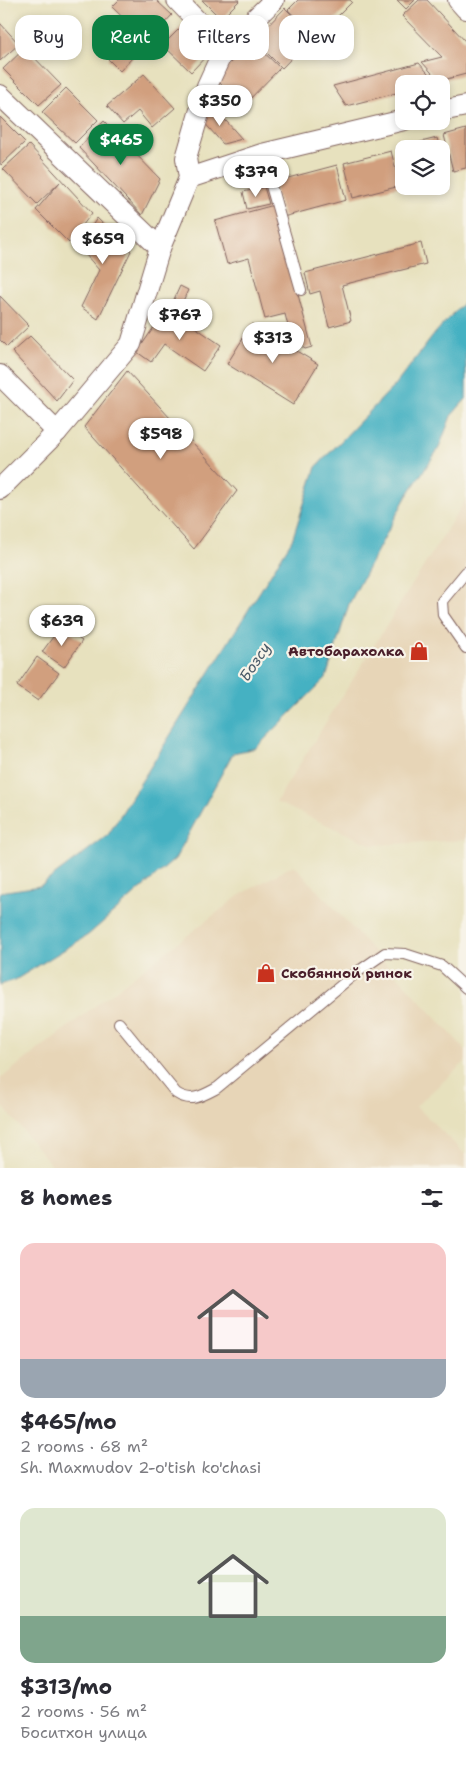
<!DOCTYPE html>
<html lang="en">
<head>
<meta charset="utf-8">
<style>
  :root { --surface:#fff; --page:#f7f7f7; --text:#2b2b33; --muted:#7c7c81; --accent:#0b8043 }
  body { margin:0; font-family:"Shantell Sans",sans-serif; background:var(--page); color:var(--text); height:100vh; display:flex; flex-direction:column; font-size:19px; white-space:nowrap }
  * { box-sizing:border-box; margin:0 }
  p { font-size:16px; color:var(--muted) }
  .icon { flex:none; width:28px; height:28px; fill:none; stroke:currentColor; stroke-width:2; stroke-linecap:round; stroke-linejoin:round }
  .map { position:relative; height:1168px; overflow:hidden }
  .drawer { display:flex; flex-direction:column; background:var(--surface); flex:1 }
  .drawer>* { flex:none }
  .top-card { position:absolute; left:15px; top:15px; width:436px; height:45px; display:flex; gap:10px }
  .buttons { position:absolute; left:395px; top:75px; display:grid; gap:10px }
  .buttons a { display:grid; place-items:center; width:55px; height:55px; border-radius:10px; background:var(--surface); box-shadow:0 2px 8px #0003; font-size:25px }
  .price { position:absolute; translate:-50% -42px; padding:0 11px; border-radius:18px; background:#fff; color:#222; font-size:16px; line-height:32px; filter:drop-shadow(0 1px 2px #0008) }
  .price::after { content:''; position:absolute; left:50%; top:30px; width:15px; height:11px; margin-left:-8px; background:inherit; clip-path:polygon(0 0,100% 0,50% 100%) }
  .price.selected { background:var(--accent); color:#fff }
  ul { padding:0; list-style:none }
  li { display:grid; align-content:center; gap:10px; height:265px; padding:0 20px }
  li span { display:grid; place-items:center; height:155px; border-radius:15px; color:#555 }
  li>.icon { margin-inline-start:auto }
  span .icon { width:90px; height:90px; fill:#fffc; stroke-width:1 }
  li b { font-size:21px }
  h2 { display:flex; justify-content:space-between; align-items:center; height:60px; padding:0 20px; font-size:21px }
  .pill { padding:0 18px; border-radius:15px; background:var(--surface); box-shadow:0 2px 8px #0003; font-size:18px; line-height:45px }
  .pill.selected { background:var(--accent); color:#fff }
  .map>svg:first-child { display:block }
</style>
</head>
<body>
<div class="map">
<svg width="466" height="1168" viewBox="0 0 466 1168">
  <rect width="100%" height="100%" fill="#f7f3e8"/>
  <filter id="ink" filterUnits="userSpaceOnUse"><feTurbulence type="fractalNoise" baseFrequency=".02" numOctaves="2"/><feDisplacementMap in="SourceGraphic" scale="10" xChannelSelector="R" yChannelSelector="G"/><feConvolveMatrix kernelMatrix="1 2 1 2 8 2 1 2 1" color-interpolation-filters="sRGB"/></filter>
  <filter id="wash" filterUnits="userSpaceOnUse"><feTurbulence type="fractalNoise" baseFrequency=".0096" numOctaves="4" result="noise"/><feDisplacementMap in="SourceGraphic" scale="20" xChannelSelector="R" yChannelSelector="G"/><feGaussianBlur stdDeviation="1.12" result="paint"/><feColorMatrix in="noise" values="0 0 0 0 0 0 0 0 0 0 0 0 0 0 0 0 0 1.4 0 .05"/><feComposite in="paint" operator="in"/></filter>
  <g filter="url(#wash)">
    <rect width="100%" height="100%" fill="#e7e1be"/>
    <g fill="#e7d5b7">
      <polygon points="466,499 466,840 372,845 276,802"/>
      <polygon points="294,865 466,1050 466,1061 416,1106 466,1155 466,1168 54,1168 0,1103 0,1079 240,895"/>
    </g>
    <polygon fill="#45b1c2" stroke="#486876" points="466,300 466,399 451,416 439,448 406,497 349,604 326,678 256,748 233,753 175,859 88,935 15,980 0,985 0,892 40,886 108,835 292,540 316,467 396,384 436,332"/>
    <g id="blocks">
      <g fill="#d19f7e">
        <polygon points="119,0 156,0 172,15 120,71 108,59 137,31 112,7"/>
        <polygon points="202,0 240,0 221,19"/>
        <polygon points="298,0 350,0 352,2 317,37 288,10"/>
        <polygon points="397,0 415,0 406,9"/>
        <polygon points="419,0 427,0 466,42 466,74 439,81 422,62 442,57 402,16"/>
        <polygon points="285,8 313,36 282,68 254,40"/>
        <polygon points="0,23 19,44 0,61"/>
        <polygon points="184,24 212,50 191,72 163,45"/>
        <polygon points="252,41 280,68 243,106 215,78"/>
        <polygon points="25,48 61,85 39,105 3,69"/>
        <polygon points="419,63 436,82 404,84 404,91 346,106 333,86"/>
        <polygon points="144,74 175,108 152,128 138,111 123,124 107,106"/>
        <polygon points="66,88 98,120 75,143 42,112"/>
        <polygon points="211,104 242,139 223,144 203,121"/>
        <polygon points="0,117 25,142 1,165 0,163"/>
        <polygon points="104,121 160,179 142,215 79,148"/>
        <polygon points="466,129 466,168 453,171 444,135"/>
        <polygon points="437,138 440,149 404,149 403,174 397,148"/>
        <polygon points="29,145 92,213 69,243 36,210 60,182 37,204 3,169"/>
        <polygon points="391,151 400,186 353,198 344,163"/>
        <polygon points="441,157 446,174 441,175"/>
        <polygon points="337,165 346,200 283,217 273,182"/>
        <polygon points="264,187 269,204 247,209 243,192"/>
        <polygon points="274,205 312,347 305,349 291,338 285,314 265,319 249,258 227,264 215,221"/>
        <polygon points="97,218 131,251 98,319 81,307 99,270 79,247"/>
        <polygon points="421,243 426,264 342,285 351,321 329,327 320,291 310,294 305,273"/>
        <polygon points="180,286 188,290 179,310 171,306"/>
        <polygon points="0,296 29,326 7,347 0,340"/>
        <polygon points="167,308 221,345 203,371 164,344 151,362 137,352"/>
        <polygon points="252,324 318,364 293,405 227,364"/>
        <polygon points="30,336 73,380 57,401 12,352"/>
        <polygon points="127,371 237,491 194,549 84,427"/>
        <polygon points="61,626 82,641 64,667 42,652"/>
        <polygon points="37,657 59,673 38,701 17,686"/>
      </g>
    </g>
  </g>
  <g filter="url(#ink)">
    <use href="#blocks" fill-opacity="0" stroke="#81635e" stroke-width="1"/>
    <g fill="none" stroke-linecap="round" stroke-linejoin="round">
      <g stroke="#81635e" stroke-width="12">
        <g id="lane">
          <polyline points="262,154 301,290"/>
          <polyline points="466,572 442,601 443,615 466,648"/>
          <path d="M119,1023L176,1093C191,1103 202,1096 217,1088L356,973L385,953L405,954L442,966L466,988"/>
        </g>
      </g>
      <g stroke="#81635e" stroke-width="22">
        <g id="street">
          <polyline points="177,0 224,49"/>
          <polyline points="458,0 466,9"/>
          <polyline points="0,95 160,248"/>
          <polyline points="441,111 466,106"/>
          <polyline points="189,178 262,154 404,120"/>
          <polyline points="0,375 57,432"/>
          <polyline points="0,489 57,432 131,344 160,248 189,178 186,158 207,86 224,49 274,0"/>
        </g>
      </g>
      <use href="#lane" stroke="#fff" stroke-width="10"/>
      <use href="#street" stroke="#fff" stroke-width="20"/>
    </g>
  </g>
  <defs>
    <g id="shop-bare" transform="scale(1.5)"><path d="M-5-2.5h2.3a2.7 3.5 0 0 1 5.4 0H5L5.5 6h-11ZM-1.5-2.5h3a1.5 2.3 0 0 0-3 0Z" fill="#c8321e" stroke="#f7f3e8" stroke-width="2.5" paint-order="stroke"/></g>
  </defs>
  <g fill-rule="evenodd">
    <use href="#shop-bare" x="419" y="651"/>
    <use href="#shop-bare" x="266" y="973"/>
  </g>
  <g text-anchor="middle" stroke-width="4.5" stroke-linejoin="round" paint-order="stroke">
    <g font-size="14" font-weight="bold" fill="#4a1f2b" stroke="#f7f3e8" text-anchor="end">
      <text x="404" y="656">Автобарахолка</text>
      <text x="281" y="978" text-anchor="start">Скобянной рынок</text>
    </g>
    <g font-size="15" font-style="italic" fill="#485967" stroke="#f7f3e8">
      <text transform="translate(255 662) rotate(-56)" y="5">Бозсу</text>
    </g>
  </g>
</svg>
<div class="buttons">
<a><svg class="icon" aria-label="locate" viewBox="0 0 24 24"><circle cx="12" cy="12" r="6"/><path d="M12 2v4M12 18v4M2 12h4M18 12h4"/></svg></a>
<a><svg class="icon" aria-label="layers" viewBox="0 0 24 24"><path d="M12 4l9 5-9 5-9-5zM3 14l9 5 9-5"/></svg></a>
</div>
<b class="price" style="left:220px;top:127px">$350</b>
<b class="price selected" style="left:121px;top:166px">$465</b>
<b class="price" style="left:256px;top:198px">$379</b>
<b class="price" style="left:103px;top:265px">$659</b>
<b class="price" style="left:180px;top:341px">$767</b>
<b class="price" style="left:273px;top:364px">$313</b>
<b class="price" style="left:161px;top:460px">$598</b>
<b class="price" style="left:62px;top:647px">$639</b>
<div class="top-card">
<a class="pill">Buy</a>
<a class="pill selected">Rent</a>
<a class="pill">Filters</a>
<a class="pill">New</a>
</div>
</div>
<section class="drawer">
<h2>8 homes<svg class="icon" aria-label="filters" viewBox="0 0 24 24"><path d="M4 7h16M4 17h16"/><circle cx="9" cy="7" r="2"/><circle cx="15" cy="17" r="2"/></svg></h2>
<ul>
<li><span style="background:linear-gradient(#f6c9c9 75%,#9aa5b1 0)"><svg class="icon" aria-label="home" viewBox="0 0 24 24"><path d="M3 11l9-7 9 7M6 9v11h12V9"/></svg></span><div><b>$465/mo</b><p>2 rooms · 68 m²</p><p>Sh. Maxmudov 2-o'tish ko'chasi</p></div></li>
<li><span style="background:linear-gradient(#dfe7d0 70%,#7fa58c 0)"><svg class="icon" aria-label="home" viewBox="0 0 24 24"><path d="M3 11l9-7 9 7M6 9v11h12V9"/></svg></span><div><b>$313/mo</b><p>2 rooms · 56 m²</p><p>Боситхон улица</p></div></li>
</ul>
</section>
</body>
</html>
